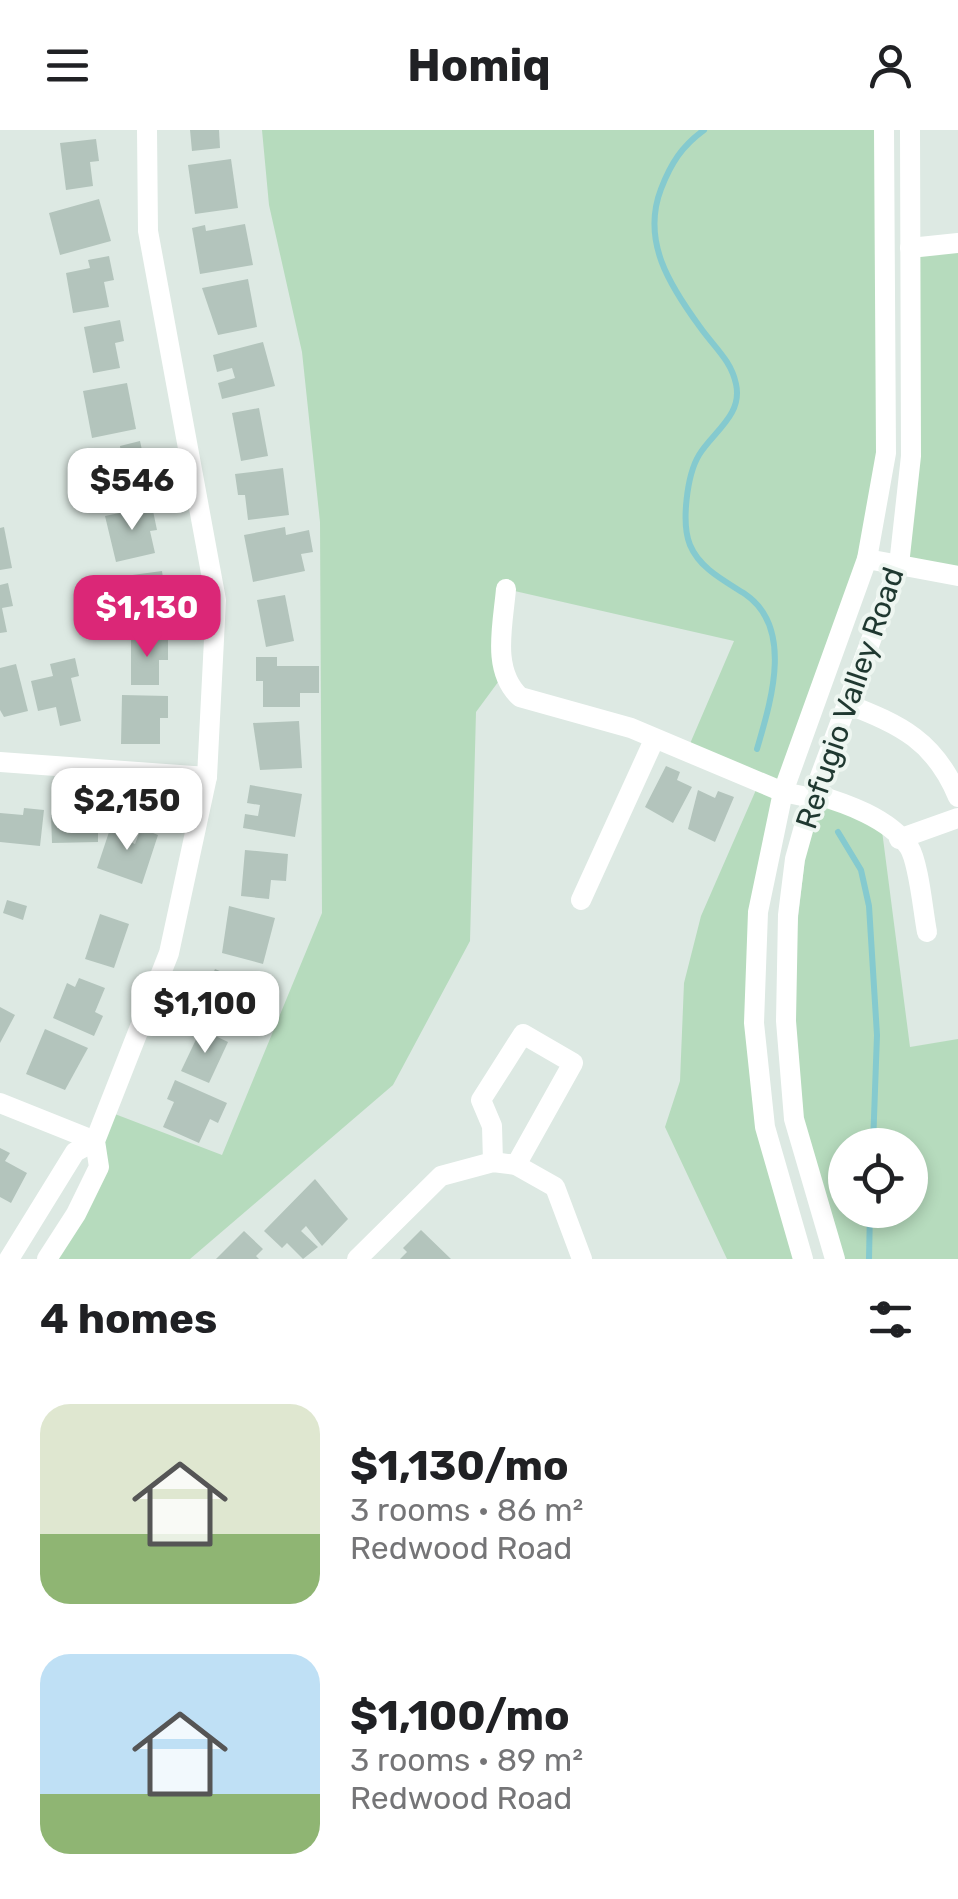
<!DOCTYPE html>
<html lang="en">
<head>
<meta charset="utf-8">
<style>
  :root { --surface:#fff; --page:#f6f6f6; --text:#202124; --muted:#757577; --accent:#db2777 }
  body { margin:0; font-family:Rubik,sans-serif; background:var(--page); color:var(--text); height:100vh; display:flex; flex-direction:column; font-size:38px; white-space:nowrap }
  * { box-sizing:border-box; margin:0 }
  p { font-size:32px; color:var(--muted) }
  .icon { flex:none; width:55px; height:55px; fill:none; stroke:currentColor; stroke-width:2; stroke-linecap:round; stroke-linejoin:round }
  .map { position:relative; height:1129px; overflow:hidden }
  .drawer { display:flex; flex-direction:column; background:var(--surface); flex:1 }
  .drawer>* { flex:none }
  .tools { position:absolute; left:828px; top:998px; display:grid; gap:20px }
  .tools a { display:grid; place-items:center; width:100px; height:100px; border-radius:50%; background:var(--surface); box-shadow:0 5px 15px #0003; font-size:50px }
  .price { position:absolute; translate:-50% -85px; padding:0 22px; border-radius:20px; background:#fff; color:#222; font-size:32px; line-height:65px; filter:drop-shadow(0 2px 5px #0008) }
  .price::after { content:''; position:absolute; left:50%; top:60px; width:30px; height:22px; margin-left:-15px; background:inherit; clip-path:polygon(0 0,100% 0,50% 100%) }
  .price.current { background:var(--accent); color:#fff }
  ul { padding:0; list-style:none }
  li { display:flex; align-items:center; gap:30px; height:250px; padding:0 40px }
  li span { display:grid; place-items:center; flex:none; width:280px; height:200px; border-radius:30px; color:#555 }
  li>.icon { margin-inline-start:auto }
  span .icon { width:120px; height:120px; fill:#fffc; stroke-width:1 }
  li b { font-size:42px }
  h2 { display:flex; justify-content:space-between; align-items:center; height:120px; padding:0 40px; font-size:42px }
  header { display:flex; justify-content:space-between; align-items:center; height:130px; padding:0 40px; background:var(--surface); font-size:45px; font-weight:700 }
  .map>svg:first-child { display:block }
</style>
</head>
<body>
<header><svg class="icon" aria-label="menu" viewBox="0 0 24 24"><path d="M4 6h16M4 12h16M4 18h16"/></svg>Homiq<svg class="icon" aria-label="person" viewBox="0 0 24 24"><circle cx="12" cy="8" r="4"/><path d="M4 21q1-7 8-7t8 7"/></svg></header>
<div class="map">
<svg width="958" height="1129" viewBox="0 0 958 1129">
  <rect width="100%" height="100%" fill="#dde9e3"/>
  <g fill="#b6dbbd" fill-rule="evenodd">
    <polygon points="262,0 884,0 886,323 867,429 783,662 758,782 765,997 803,1129 727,1129 665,997 680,951 684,853 701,786 759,653 686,623 734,511 506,459 504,544 476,582 470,811 393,955 190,1129 47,1129 76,1084 107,981 222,1025 322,783 320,392 302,222 269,75"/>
    <polygon points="958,113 958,446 899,435 910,118"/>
    <path d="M812,668L881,693L910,917L958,909V1129H835L818,1084L786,891ZM845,1015H910V1080H845Z"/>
  </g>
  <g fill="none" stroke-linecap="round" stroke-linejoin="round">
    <g stroke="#85cacf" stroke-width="6">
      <path d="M704,0C682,16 671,33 661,59C641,111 670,156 700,197C714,217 731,230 736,254C743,285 713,302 699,325C687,345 681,393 690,415C700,439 725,451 745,464C795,498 770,574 757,619"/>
      <polyline points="838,702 861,740 869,776 877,905 873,1015"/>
      <polyline points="869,1129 870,1080"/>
    </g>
  </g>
  <g fill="#b3c4bc">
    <polygon points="190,0 219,0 220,18 192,21"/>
    <polygon points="96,9 99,31 90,32 93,56 66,60 60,13"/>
    <polygon points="231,29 238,78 195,84 188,35"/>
    <polygon points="99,69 111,111 60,125 49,83"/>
    <polygon points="245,94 253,135 200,144 192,98 205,95 206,101"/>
    <polygon points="109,126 114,150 104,152 109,177 73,183 66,143 90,138 88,130"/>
    <polygon points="248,149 257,197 218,205 202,158"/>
    <polygon points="120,190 124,211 115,213 120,238 93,243 84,197"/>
    <polygon points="263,212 275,256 222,269 218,253 235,248 232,238 217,242 213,225"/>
    <polygon points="127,253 136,299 92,308 83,261"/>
    <polygon points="259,278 268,326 241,331 232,283"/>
    <polygon points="140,311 145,334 136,336 142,361 107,369 97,329 121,323 120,316"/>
    <polygon points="283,338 289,385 248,390 245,365 238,365 235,344"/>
    <polygon points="152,376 157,400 150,401 155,423 116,432 105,386"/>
    <polygon points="4,397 12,438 0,440 0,398"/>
    <polygon points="285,397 286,405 309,400 313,422 301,424 305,441 253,452 244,405"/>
    <polygon points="162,441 165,462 154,464 158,489 131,492 125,446"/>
    <polygon points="8,453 13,476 2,478 7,502 0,503 0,455"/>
    <polygon points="285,465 294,511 266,517 257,470"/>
    <polygon points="131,508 168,508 168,530 159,530 159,555 131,555"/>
    <polygon points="256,527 277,527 277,536 319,536 319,563 300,563 300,577 263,577 263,551 256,551"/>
    <polygon points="75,528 79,546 71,548 81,591 60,596 56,577 38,581 31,551 53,546 50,534"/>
    <polygon points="16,534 28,581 4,587 0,580 0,538"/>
    <polygon points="122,565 168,566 168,588 160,588 160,614 121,614"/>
    <polygon points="299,591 302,638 260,640 253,593"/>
    <polygon points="666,636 680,642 677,650 692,657 673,693 645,677"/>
    <polygon points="250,655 302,664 295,707 243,698 245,684 258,686 260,675 247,673"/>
    <polygon points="698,660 715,668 718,661 734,667 715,712 688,699"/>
    <polygon points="24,678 44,680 40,716 0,712 0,683 23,685"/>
    <polygon points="98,684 98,712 52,713 51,685"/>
    <polygon points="113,690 133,697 128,711 135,714 141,698 158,705 142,754 97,738"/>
    <polygon points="245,720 288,724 286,751 271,750 269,769 241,766"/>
    <polygon points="7,770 27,776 23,790 3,783"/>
    <polygon points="229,776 275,788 263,834 222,823"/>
    <polygon points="100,784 129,794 114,838 85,829"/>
    <polygon points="215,839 264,860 247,900 198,879 204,865 219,871 222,862 208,856"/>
    <polygon points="79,848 105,858 95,882 103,886 94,906 53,888 67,853 75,857"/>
    <polygon points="0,877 15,885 0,913"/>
    <polygon points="45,899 88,918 65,960 26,944"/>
    <polygon points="201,899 228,912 209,953 181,941"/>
    <polygon points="175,950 227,973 218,993 210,989 199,1013 163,997 174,972 167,969"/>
    <polygon points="0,1018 10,1023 5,1031 27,1043 11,1073 0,1067"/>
    <polygon points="315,1049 348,1089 322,1116 306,1096 301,1101 318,1117 303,1129 287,1113 282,1118 264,1101"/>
    <polygon points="421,1100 451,1129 400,1129 407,1122 403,1118"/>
    <polygon points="244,1101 263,1119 256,1126 259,1129 216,1129"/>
  </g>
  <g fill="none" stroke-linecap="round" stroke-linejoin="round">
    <g stroke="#fff" stroke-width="20">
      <polyline points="910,118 958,113"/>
      <polyline points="867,429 958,446"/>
      <path d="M506,459C503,495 491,540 520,567L631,598L783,662L812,668"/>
      <path d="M847,574C901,595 935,611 958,667"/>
      <polyline points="0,632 207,647"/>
      <path d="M814,664C845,673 889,688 909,717C919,733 923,782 927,802"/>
      <polyline points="899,709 958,688"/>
      <polyline points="581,770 654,610"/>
      <polyline points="0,973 95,1011"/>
      <polyline points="493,1032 492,996 481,970 523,904 573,933 516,1035"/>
      <polyline points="9,1129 75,1022 95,1011"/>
      <polyline points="47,1129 76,1084 99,1037 95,1011 169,823 207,647 216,470 148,101 147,0"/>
      <polyline points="357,1129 441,1046 493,1032 516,1035 555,1057 582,1129"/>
      <polyline points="803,1129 765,997 754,893 758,782 783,662 867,429 886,323 884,0"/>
      <polyline points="835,1129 794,989 786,891 788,785 795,729 812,668 899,435 911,326 910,0"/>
    </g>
  </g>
  <g text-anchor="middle" stroke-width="8" stroke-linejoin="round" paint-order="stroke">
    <g font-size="30" fill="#1f3830" stroke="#eef6f1">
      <text transform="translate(850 568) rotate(-71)" y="10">Refugio Valley Road</text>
    </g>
  </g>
</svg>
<div class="tools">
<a><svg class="icon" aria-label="locate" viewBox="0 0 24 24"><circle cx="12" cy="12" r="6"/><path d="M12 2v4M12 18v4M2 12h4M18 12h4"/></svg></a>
</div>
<b class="price" style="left:132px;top:403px">$546</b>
<b class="price current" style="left:147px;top:530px">$1,130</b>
<b class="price" style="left:127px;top:723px">$2,150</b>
<b class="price" style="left:205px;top:926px">$1,100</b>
</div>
<section class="drawer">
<h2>4 homes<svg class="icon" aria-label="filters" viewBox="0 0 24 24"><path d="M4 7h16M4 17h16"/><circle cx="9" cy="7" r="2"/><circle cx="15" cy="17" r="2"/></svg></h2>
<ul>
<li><span style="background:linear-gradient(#dfe7d0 65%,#8fb573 0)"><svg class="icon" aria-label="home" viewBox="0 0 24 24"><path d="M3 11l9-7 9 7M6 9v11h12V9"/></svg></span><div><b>$1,130/mo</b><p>3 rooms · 86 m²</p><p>Redwood Road</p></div></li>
<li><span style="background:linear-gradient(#bfe0f5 70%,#8fb573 0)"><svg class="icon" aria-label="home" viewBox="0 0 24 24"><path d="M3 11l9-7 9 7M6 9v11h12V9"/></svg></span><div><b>$1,100/mo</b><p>3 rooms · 89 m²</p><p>Redwood Road</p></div></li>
</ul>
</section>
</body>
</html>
